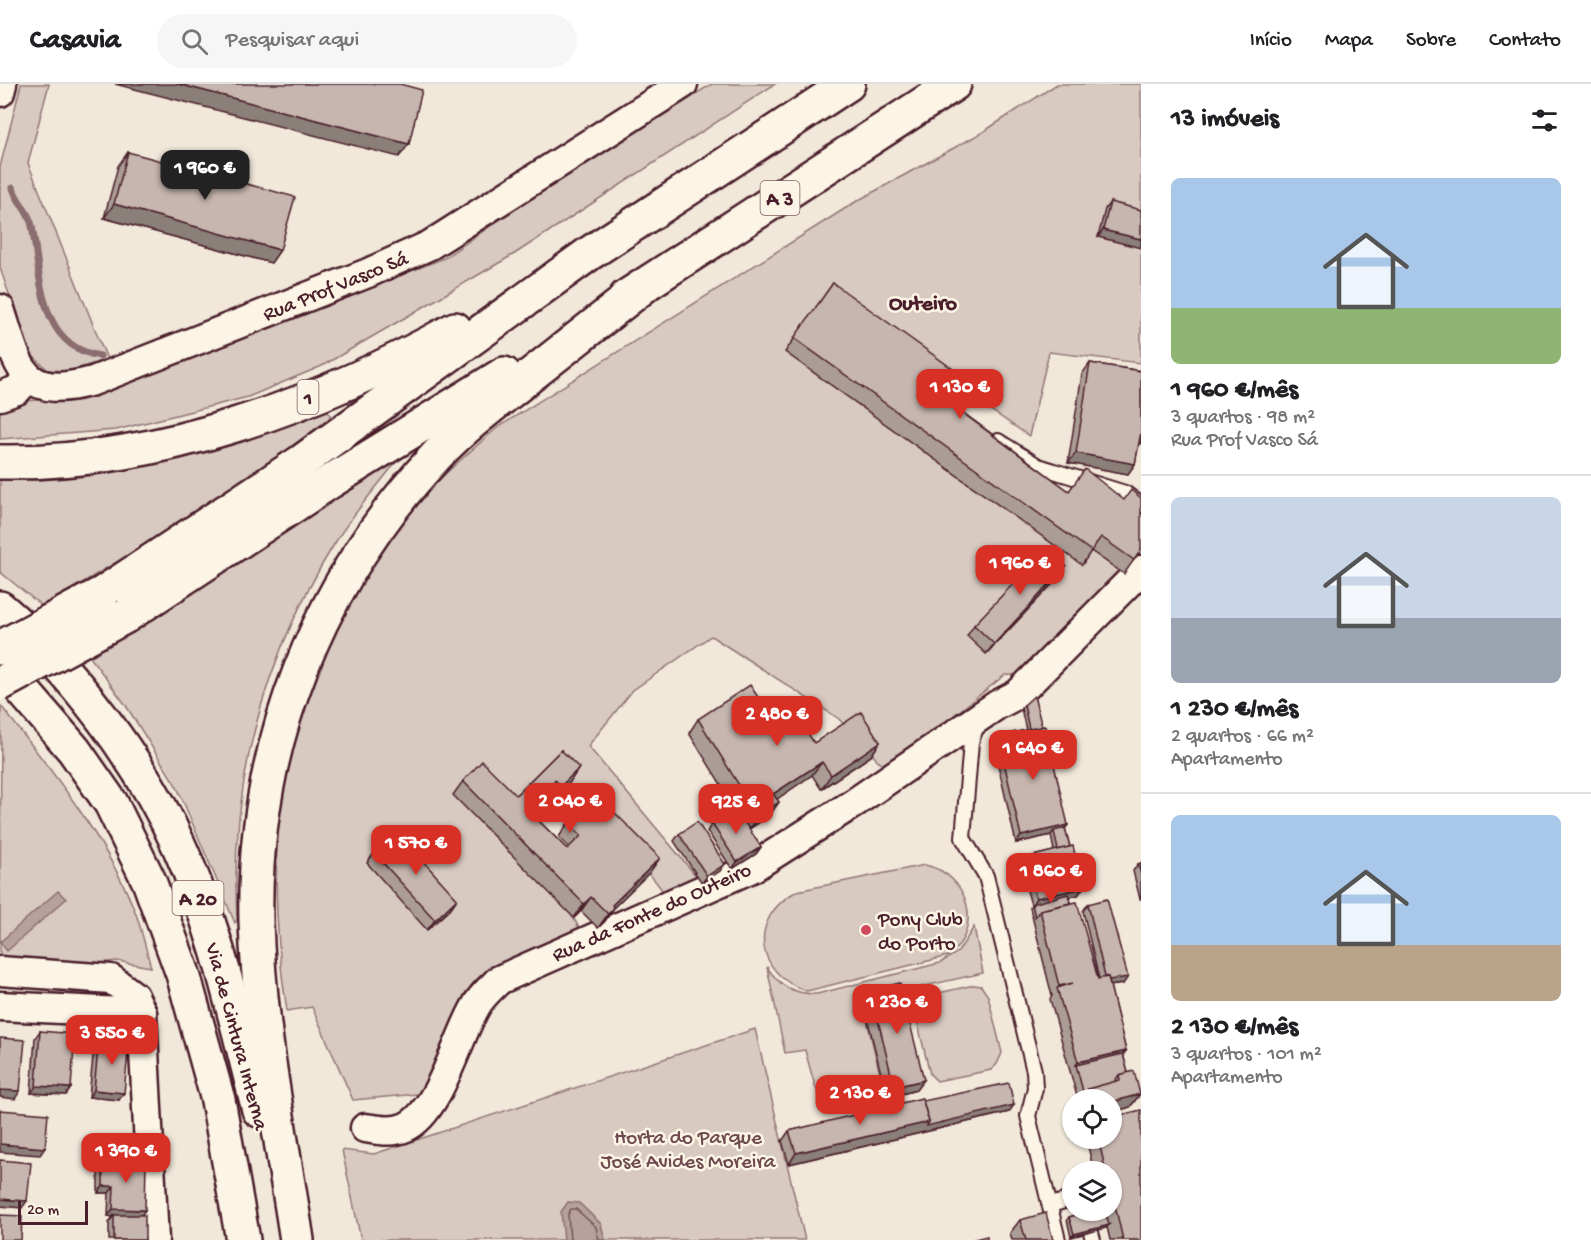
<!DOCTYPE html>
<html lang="pt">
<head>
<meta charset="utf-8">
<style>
  :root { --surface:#fff; --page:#f6f6f6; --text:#202124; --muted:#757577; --line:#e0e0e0; --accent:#d93025 }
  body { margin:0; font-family:"Gochi Hand",sans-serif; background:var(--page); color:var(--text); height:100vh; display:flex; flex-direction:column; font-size:22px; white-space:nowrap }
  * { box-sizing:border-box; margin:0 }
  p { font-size:20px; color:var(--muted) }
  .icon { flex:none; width:33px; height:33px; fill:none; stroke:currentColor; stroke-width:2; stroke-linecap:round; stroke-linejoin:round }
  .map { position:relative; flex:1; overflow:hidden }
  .drawer { display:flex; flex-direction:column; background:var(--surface); width:450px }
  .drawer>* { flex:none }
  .tools { position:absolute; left:1062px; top:1005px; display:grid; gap:12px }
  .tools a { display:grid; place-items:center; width:60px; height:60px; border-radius:50%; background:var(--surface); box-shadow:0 2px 4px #0004; font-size:30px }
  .scale { position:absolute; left:18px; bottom:15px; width:70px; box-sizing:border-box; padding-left:6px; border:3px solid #4a1f2b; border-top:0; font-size:16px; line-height:21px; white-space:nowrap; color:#4a1f2b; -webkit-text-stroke:4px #fcf5e5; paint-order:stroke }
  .price { position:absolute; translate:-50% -51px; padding:0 14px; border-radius:12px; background:var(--accent); color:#fff; font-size:20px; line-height:39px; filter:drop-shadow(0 2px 3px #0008) }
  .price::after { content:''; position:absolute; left:50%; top:36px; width:18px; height:14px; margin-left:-9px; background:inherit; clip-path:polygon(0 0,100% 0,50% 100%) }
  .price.active { background:#222; color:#fff }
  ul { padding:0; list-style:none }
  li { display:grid; align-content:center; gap:12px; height:318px; padding:0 30px }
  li+li { border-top:2px solid var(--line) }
  li span { display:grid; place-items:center; height:186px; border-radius:9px; color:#555 }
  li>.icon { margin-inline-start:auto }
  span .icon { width:108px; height:108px; fill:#fffc; stroke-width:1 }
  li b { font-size:26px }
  h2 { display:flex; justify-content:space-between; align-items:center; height:72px; padding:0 30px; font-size:26px }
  header { display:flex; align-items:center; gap:36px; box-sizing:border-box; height:84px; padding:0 30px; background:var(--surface); border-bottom:2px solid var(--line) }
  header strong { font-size:28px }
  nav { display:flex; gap:33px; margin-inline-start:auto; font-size:21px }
  .search { width:420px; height:54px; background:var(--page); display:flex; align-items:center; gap:15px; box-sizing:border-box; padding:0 21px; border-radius:33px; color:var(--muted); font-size:22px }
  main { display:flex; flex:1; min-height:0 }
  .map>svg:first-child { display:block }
</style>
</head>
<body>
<header>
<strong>Casavia</strong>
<div class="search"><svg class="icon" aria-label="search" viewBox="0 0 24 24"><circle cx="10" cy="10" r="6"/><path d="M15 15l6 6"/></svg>Pesquisar aqui</div>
<nav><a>Início</a><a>Mapa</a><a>Sobre</a><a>Contato</a></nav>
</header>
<main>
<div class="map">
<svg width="1141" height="1156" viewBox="0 0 1141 1156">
  <rect width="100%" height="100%" fill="#f1e8da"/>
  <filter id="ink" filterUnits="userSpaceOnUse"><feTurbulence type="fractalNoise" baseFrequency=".0167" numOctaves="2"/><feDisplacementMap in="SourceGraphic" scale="12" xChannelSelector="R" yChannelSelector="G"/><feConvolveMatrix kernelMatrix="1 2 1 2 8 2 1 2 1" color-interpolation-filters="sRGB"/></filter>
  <g filter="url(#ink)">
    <g fill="#d8cac0" stroke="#917476" stroke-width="1.5">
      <polygon points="21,0 49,0 28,79 107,275 70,287 48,286 33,272 25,257 0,184 0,83"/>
      <polygon points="712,0 775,0 516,169 322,282 248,313 116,346 0,355 0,318 61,315 109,307 444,174 594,71"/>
      <path d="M1057,0H1141V279L1049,268L1029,352L824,213L1081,480L1091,467L1124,490L1019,591H1005L886,685L838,634L711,552L633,606L588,662L702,799L666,812C644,778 612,755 587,724C575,709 565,694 552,680L506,725L585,853L502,888L429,1009L353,1016L312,923L287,927C275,852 272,776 283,700C286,685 291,671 295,656C318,576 354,498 406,433C432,399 465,372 497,344L857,117L983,48Z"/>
      <path d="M327,327L331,331L326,338C235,405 140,466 42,522L0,488V392L62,393L165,378L256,353Z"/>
      <path d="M395,375L396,378C377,403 355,427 338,454C265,570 229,699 237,836L235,839L177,703L125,620L90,573Z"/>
      <path d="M1,622C49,683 108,756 136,830C142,847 146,866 151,883L117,877L90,880L0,875Z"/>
      <path d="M925,781C969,790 984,845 948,872L807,907C755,890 747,834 797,807Z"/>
      <path d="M974,843L983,889L862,916L886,1015C820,1029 823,1033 805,966L785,969L767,883C780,903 794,910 817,910L940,879L958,868Z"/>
      <polygon points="974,901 981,902 988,912 1002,969 997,980 991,986 937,997 930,990 914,924 921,913"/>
      <polygon points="755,945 805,1156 361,1156 342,1066 374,1070"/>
    </g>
    <g fill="#b6a19c" stroke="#8b6d6f" stroke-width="1.5">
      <polygon points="58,807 66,815 7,867 0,858"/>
      <polygon points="568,1118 579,1119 601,1140 605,1156 564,1156 561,1128"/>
    </g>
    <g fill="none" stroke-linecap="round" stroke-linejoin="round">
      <polyline stroke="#755358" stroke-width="1.5" points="570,1156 568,1130 571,1125 576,1125 596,1143 599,1156"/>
      <path stroke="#8b6d6f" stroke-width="7" d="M13,104C17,118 29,127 32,142C41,189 37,262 100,272"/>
      <g stroke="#4a1f2b" stroke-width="18">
        <g id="lane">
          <polyline points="998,357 1038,382 1125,409 1141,421"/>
          <polyline points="977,641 971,658 963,754 986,792 1034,987 1035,1004 1028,1032 1058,1156"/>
          <polyline points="1050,1121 1072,1115"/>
          <polyline points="1085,1126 1093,1156"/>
        </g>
      </g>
      <g stroke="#4a1f2b" stroke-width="33">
        <g id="street">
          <polyline points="0,8 2,0"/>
          <path d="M0,225C19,283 20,317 93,297L368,189L430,161L683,0"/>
          <polyline points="0,312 17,306 28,294"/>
          <polyline points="0,887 111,895 134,912 142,929 154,1156"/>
          <polyline points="0,922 142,929"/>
          <path d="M365,1044C379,1046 393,1049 406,1043C439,1028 457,955 475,924C480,913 491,904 499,896L752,784L854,719L997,621L1018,610L1141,486"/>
        </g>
      </g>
      <g stroke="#4a1f2b" stroke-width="38">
        <g id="highway">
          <polyline points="626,213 954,0"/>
          <path d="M0,378C156,381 321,320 455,245"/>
          <polyline points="103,509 301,378 590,169 848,0"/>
          <path d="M0,524C70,583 142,678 179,762C217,846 236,938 259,1026"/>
          <polyline points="126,532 331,397 504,290"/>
          <polyline points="0,580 74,666 111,719 149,797 183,890 218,1016 243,1156"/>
          <path d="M297,1156C281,1051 259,944 256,837C252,662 318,497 438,370C464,343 493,321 522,298C563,266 603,234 644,202"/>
        </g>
      </g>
      <use href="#lane" stroke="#fcf5e5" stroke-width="14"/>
      <use href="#street" stroke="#fcf5e5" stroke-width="28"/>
      <use href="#highway" stroke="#fcf5e5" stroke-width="33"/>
      <g stroke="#4a1f2b" stroke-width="38" stroke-linecap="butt">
        <g id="highway-bridge">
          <polyline points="0,564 103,509"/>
          <polyline points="0,600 126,532"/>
        </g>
      </g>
      <use href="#highway-bridge" stroke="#fcf5e5" stroke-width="33"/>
    </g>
    <g fill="#ab9d96" stroke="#4a1f2b" stroke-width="1.5">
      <polygon points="128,68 280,166 271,179 104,134 118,82"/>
      <polygon points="1110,118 1141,126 1098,153 1105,125"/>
      <polygon points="833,199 961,327 1069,407 1124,416 1141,466 1124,490 1091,467 1082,481 785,268"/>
      <polygon points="1090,279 1141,287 1141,360 1139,359 1135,380 1128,390 1068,379 1082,290"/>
      <polygon points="1059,493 986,570 967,552 974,541"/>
      <polygon points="1024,621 1065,744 1070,763 1083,804 1078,811 1069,813 1098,895 1099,895 1083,827 1088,820 1123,900 1110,902 1126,967 1123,970 1128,989 1140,1010 1130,1023 1112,1016 1078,1016 1050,915 1052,912 1030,824 1031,821 1020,781 1025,774 1054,767 1051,751 1016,759 993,659 998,652 1026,646 1021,624"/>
      <polygon points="698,635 782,650 814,659 880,658 871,672 821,705 812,691 777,715 779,718 769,732 749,745 761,763 756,770 732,785 707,747 712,740 740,731 689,649"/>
      <polygon points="561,666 570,698 552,716 545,709 545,710 552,718 543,732 538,736 567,765 569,763 559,753 568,739 650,788 614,823 605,837 598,844 581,827 574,834 453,711 463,697 516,711"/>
      <polygon points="679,750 720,787 702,799 674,757"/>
      <polygon points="374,769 457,815 450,825 427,846 367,779"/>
      <polygon points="1141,779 1141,815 1140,815 1133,787 1138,780"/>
      <polygon points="871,906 916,1006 887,1014 863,917"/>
      <polygon points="40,947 71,1004 66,1011 31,1009 35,954"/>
      <polygon points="99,955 119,1016 89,1013 94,962"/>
      <polygon points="923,1017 1009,1028 789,1080 782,1057 789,1047"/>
      <polygon points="1086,1054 1112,1054 1141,1156 1110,1156 1107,1143 1071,1153 1067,1136 1069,1133 1094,1126 1112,1126 1112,1088 1094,1088"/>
      <polygon points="103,1078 145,1126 141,1131 145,1156 109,1156 109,1138 113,1133 108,1132 109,1109 98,1109 98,1085"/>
      <polygon points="1020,1136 1053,1156 1012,1156 1010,1149"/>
    </g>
    <g fill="#8b7f7a" stroke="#4a1f2b" stroke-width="1.5">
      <polygon points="115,0 178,0 409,60 399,73"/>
      <polygon points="114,120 280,166 271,179 104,134"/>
      <polygon points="1103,146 1141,155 1141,164 1098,153"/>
      <polygon points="1076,369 1135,380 1128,390 1068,379"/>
      <polygon points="1066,482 1059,493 986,570 994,560"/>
      <polygon points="880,658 871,672 821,705 831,691"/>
      <polygon points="822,678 812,691 764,724 773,710"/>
      <polygon points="579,684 570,698 552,716 561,702"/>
      <polygon points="555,696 545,709 533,722 543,708"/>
      <polygon points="552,718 543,732 526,748 536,734"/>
      <polygon points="779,718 769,732 749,745 758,732"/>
      <polygon points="1068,741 1063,748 1054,747 1051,751 1016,759 1021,752"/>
      <polygon points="761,763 756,770 732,785 737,778"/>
      <polygon points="660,774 650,788 607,830 612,821"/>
      <polygon points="725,780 720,787 702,799 707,792"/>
      <polygon points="1083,804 1078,811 1031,822 1036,814"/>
      <polygon points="591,813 581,827 574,834 584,820"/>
      <polygon points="457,815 450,825 427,846 435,836"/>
      <polygon points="614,824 605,837 598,844 608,830"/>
      <polygon points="1128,893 1123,900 1101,903 1106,896"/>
      <polygon points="1126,967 1118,977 1076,981 1078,978"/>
      <polygon points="924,996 916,1006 887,1014 894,1003"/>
      <polygon points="36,1002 71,1004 66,1011 31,1009"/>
      <polygon points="0,1006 20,1007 15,1015 0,1013"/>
      <polygon points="94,1006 124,1009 119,1016 89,1013"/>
      <polygon points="1140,1010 1130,1023 1112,1029 1112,1018"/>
      <polygon points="1014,1021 1009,1028 789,1080 796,1069 929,1038"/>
      <polygon points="0,1060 45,1064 40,1071 0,1068"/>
      <polygon points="103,1102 114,1102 109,1109 98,1109"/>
      <polygon points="0,1115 27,1117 22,1124 0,1122"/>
      <polygon points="113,1125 145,1126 140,1133 114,1131 113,1133 108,1132"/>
      <polygon points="1109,1141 1106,1144 1071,1153 1074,1150"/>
    </g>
    <g fill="#c7b6af" stroke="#4a1f2b" stroke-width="1.5">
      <polygon points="178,0 400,0 422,6 409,60"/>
      <polygon points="128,68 295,113 280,166 114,120"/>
      <polygon points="1110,118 1141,126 1141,155 1103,146"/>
      <polygon points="833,199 978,303 960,327 1069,407 1085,385 1124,416 1131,406 1141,414 1141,466 1134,476 1101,453 1091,467 794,254"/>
      <polygon points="1090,279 1141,287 1141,348 1135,380 1076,369"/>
      <polygon points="1047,464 1066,482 994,560 974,541"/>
      <polygon points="750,601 782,650 801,638 814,659 861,628 880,658 831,691 822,678 773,710 779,718 758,732 698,635"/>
      <polygon points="1034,612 1042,643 1029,645 1024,621"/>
      <polygon points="1045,642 1068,741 1021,752 998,652"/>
      <polygon points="561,666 579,684 561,702 555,696 543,708 552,718 536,734 567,765 581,752 568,739 597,711 660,774 612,821 614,824 608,830 591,813 584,820 463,697 482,677 516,711"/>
      <polygon points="736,725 761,763 737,778 712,740"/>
      <polygon points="697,738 725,780 707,792 679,750"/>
      <polygon points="1065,744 1070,763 1058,766 1054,747"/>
      <polygon points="397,748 457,815 435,836 374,769"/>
      <polygon points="1073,762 1083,804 1036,814 1025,774"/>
      <polygon points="1141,779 1141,791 1138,780"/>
      <polygon points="1068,810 1070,819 1040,826 1035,833 1032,820"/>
      <polygon points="1107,815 1128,893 1109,896 1108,893 1105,893 1088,820"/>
      <polygon points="1077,818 1098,895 1108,893 1126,967 1078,978 1057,904 1073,899 1059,902 1040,826"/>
      <polygon points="900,899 924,996 894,1003 871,906"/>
      <polygon points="40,947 75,950 71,1004 36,1002"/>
      <polygon points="0,954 25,956 20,1007 0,1006"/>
      <polygon points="99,955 129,958 124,1009 94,1006"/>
      <polygon points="1123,970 1128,989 1119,991 1114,998 1088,1005 1084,1011 1076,981"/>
      <polygon points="1134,987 1140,1010 1112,1018 1112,1016 1091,1016 1088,1005 1120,996 1119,991"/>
      <polygon points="1009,999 1014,1021 927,1042 929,1038 923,1017"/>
      <polygon points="922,1014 929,1038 796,1069 789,1047"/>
      <polygon points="0,1026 48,1030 45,1064 0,1060"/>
      <polygon points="1141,1026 1141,1156 1123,1156 1112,1108 1112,1088 1106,1088 1098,1054 1112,1054 1112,1033"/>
      <polygon points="0,1076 31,1079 27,1117 0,1115"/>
      <polygon points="103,1078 146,1079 145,1126 113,1125 114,1102 103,1102"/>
      <polygon points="1094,1126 1105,1126 1109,1141 1074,1150 1069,1133"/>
      <polygon points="1046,1129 1053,1156 1026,1156 1020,1136"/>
      <polygon points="0,1131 22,1132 21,1156 0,1156"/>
      <rect x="114" y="1131" width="31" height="25"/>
      <polygon points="987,1152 987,1156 971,1156"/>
    </g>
  </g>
  <circle fill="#d1495b" stroke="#fcf5e5" stroke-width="2" cx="866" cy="846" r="6"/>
  <g text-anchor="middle" stroke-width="5" stroke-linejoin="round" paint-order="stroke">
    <g fill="#fcf5e5" stroke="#7f5f63" stroke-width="1.5">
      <rect x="760.5" y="97" width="39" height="34" rx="4.5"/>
      <rect x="297.5" y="296" width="21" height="34" rx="4.5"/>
      <rect x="172.5" y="797" width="51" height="34" rx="4.5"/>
    </g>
    <g font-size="20" font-weight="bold" fill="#4a1f2b">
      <text x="780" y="121">A 3</text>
      <text x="308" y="320">1</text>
      <text x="198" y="821">A 20</text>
    </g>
    <g font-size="21" fill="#4a1f2b" stroke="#fcf5e5">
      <text transform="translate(335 201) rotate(-22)" y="7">Rua Prof Vasco Sá</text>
      <text transform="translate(651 827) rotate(-24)" y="7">Rua da Fonte do Outeiro</text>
      <text transform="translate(238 952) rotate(75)" y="7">Via de Cintura Interna</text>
    </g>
    <g font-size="21" fill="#4a1f2b" stroke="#fcf5e5" text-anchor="start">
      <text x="878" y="841">Pony Club<tspan x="878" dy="24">do Porto</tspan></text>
    </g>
    <g font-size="21" fill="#6e4a50" stroke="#fcf5e5">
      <text x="688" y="1059">Horta do Parque<tspan x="688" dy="24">José Avides Moreira</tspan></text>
    </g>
    <g font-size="22" font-weight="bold" fill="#4a1f2b" stroke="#fcf5e5">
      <text x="923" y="225">Outeiro</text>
    </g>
  </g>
</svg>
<div class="tools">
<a><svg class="icon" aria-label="locate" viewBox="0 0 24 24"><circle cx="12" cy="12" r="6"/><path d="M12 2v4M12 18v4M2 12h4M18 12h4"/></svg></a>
<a><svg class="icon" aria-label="layers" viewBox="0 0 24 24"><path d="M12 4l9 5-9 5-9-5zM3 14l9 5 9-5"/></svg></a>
</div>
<div class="scale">20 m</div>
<b class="price active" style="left:205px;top:117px">1 960 €</b>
<b class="price" style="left:960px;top:336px">1 130 €</b>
<b class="price" style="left:1020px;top:512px">1 960 €</b>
<b class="price" style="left:777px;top:663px">2 480 €</b>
<b class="price" style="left:1033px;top:697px">1 640 €</b>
<b class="price" style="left:570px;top:750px">2 040 €</b>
<b class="price" style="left:736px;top:751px">925 €</b>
<b class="price" style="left:416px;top:792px">1 570 €</b>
<b class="price" style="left:1051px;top:820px">1 860 €</b>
<b class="price" style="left:897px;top:951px">1 230 €</b>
<b class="price" style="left:112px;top:982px">3 550 €</b>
<b class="price" style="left:860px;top:1042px">2 130 €</b>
<b class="price" style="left:126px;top:1100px">1 390 €</b>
</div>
<section class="drawer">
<h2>13 imóveis<svg class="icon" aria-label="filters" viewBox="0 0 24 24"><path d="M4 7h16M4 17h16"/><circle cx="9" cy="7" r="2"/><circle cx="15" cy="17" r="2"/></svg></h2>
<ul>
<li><span style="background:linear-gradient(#a9c7e8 70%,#8fb573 0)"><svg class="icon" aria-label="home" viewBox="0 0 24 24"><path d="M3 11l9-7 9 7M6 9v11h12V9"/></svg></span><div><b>1 960 €/mês</b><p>3 quartos · 98 m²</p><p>Rua Prof Vasco Sá</p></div></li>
<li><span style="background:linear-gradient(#c9d6e8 65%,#9aa5b1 0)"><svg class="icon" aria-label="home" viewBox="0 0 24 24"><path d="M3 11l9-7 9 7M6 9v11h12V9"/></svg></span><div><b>1 230 €/mês</b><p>2 quartos · 66 m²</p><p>Apartamento</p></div></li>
<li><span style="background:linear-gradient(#a9c7e8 70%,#b9a48a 0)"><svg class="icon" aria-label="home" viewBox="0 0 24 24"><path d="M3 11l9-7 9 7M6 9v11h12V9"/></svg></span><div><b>2 130 €/mês</b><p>3 quartos · 101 m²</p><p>Apartamento</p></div></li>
</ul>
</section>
</main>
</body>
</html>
